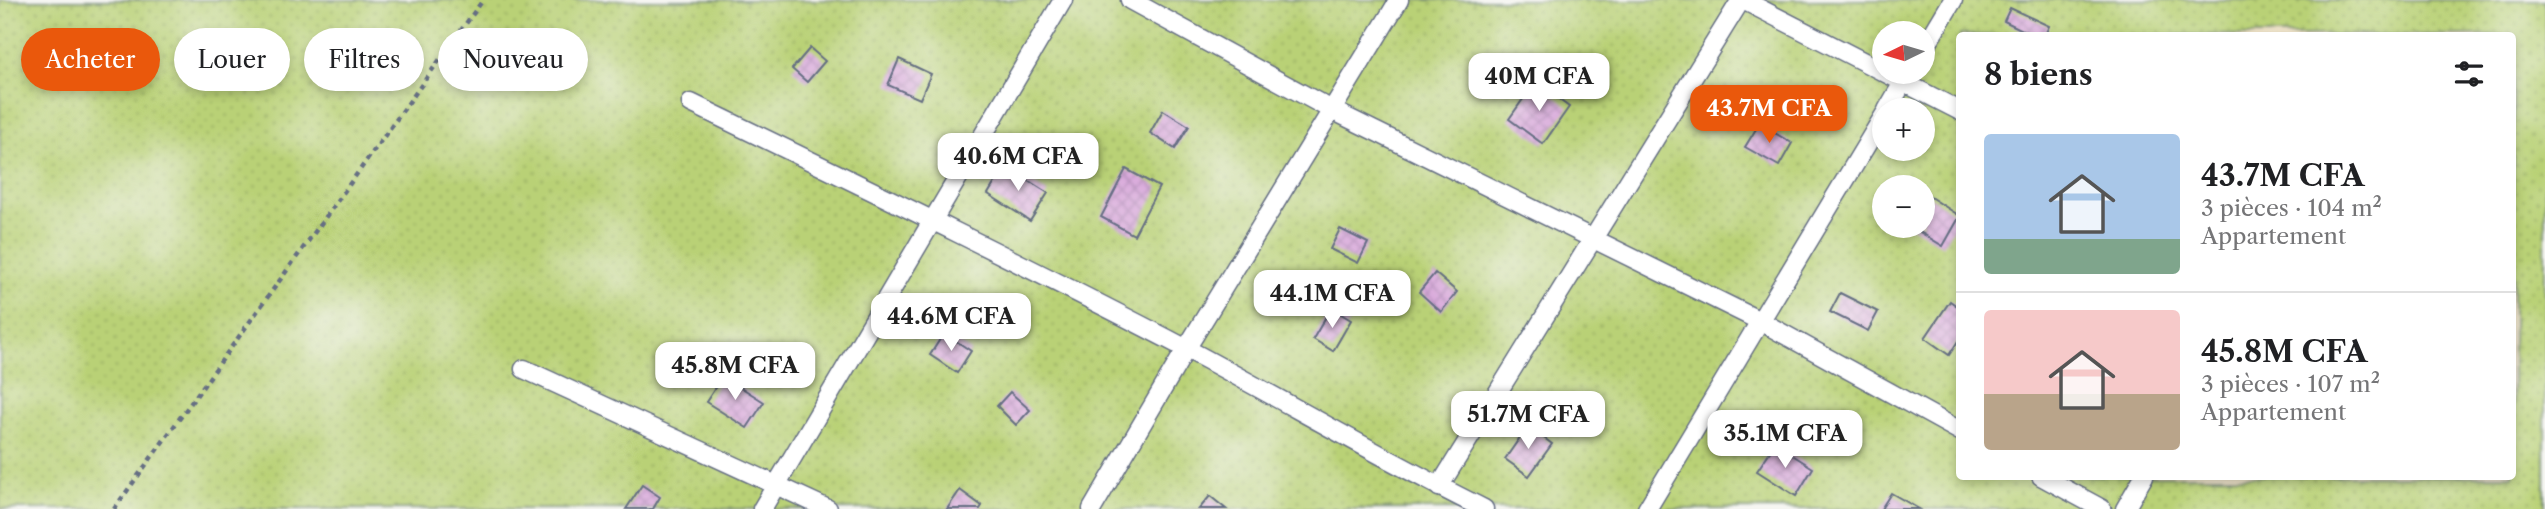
<!DOCTYPE html>
<html lang="fr">
<head>
<meta charset="utf-8">
<style>
  :root { --surface:#fff; --page:#f6f6f6; --text:#202124; --muted:#757577; --line:#e0e0e0; --accent:#ea580c }
  body { margin:0; font-family:"Libre Caslon Text",serif; background:var(--page); color:var(--text); height:100vh; display:flex; flex-direction:column; font-size:26px; white-space:nowrap }
  * { box-sizing:border-box; margin:0 }
  p { font-size:23px; color:var(--muted) }
  .icon { flex:none; width:38px; height:38px; fill:none; stroke:currentColor; stroke-width:2; stroke-linecap:round; stroke-linejoin:round }
  .map { position:relative; flex:1; overflow:hidden }
  .panel { position:absolute; left:1956px; top:32px; width:560px; height:448px; display:flex; flex-direction:column; background:var(--surface); border-radius:7px; box-shadow:0 4px 10px #0003 }
  .panel>* { flex:none }
  .banner { position:absolute; left:21px; top:28px; width:665px; height:63px; display:flex; gap:14px }
  .needle { width:46px; rotate:265deg }
  .tools { position:absolute; left:1872px; top:21px; display:grid; gap:14px }
  .tools a { display:grid; place-items:center; width:63px; height:63px; border-radius:50%; background:var(--surface); box-shadow:0 4px 10px #0003; font-size:35px }
  .price { position:absolute; translate:-50% -60px; padding:0 16px; border-radius:14px; background:#fff; color:#222; font-size:23px; line-height:46px; filter:drop-shadow(0 2px 4px #0008) }
  .price::after { content:''; position:absolute; left:50%; top:42px; width:21px; height:16px; margin-left:-10px; background:inherit; clip-path:polygon(0 0,100% 0,50% 100%) }
  .price.active { background:var(--accent); color:#fff }
  ul { padding:0; list-style:none }
  li { display:flex; align-items:center; gap:21px; height:175px; padding:0 28px }
  li+li { border-top:2px solid var(--line) }
  li span { display:grid; place-items:center; flex:none; width:196px; height:140px; border-radius:7px; color:#555 }
  li>.icon { margin-inline-start:auto }
  span .icon { width:84px; height:84px; fill:#fffc; stroke-width:1 }
  li b { font-size:30px }
  h2 { display:flex; justify-content:space-between; align-items:center; height:84px; padding:0 28px; font-size:30px }
  .chip { padding:0 24px; border-radius:32px; background:var(--surface); box-shadow:0 4px 10px #0003; font-size:24px; line-height:63px }
  .chip.active { background:var(--accent); color:#fff }
  .map>svg:first-child { display:block }
</style>
</head>
<body>
<div class="map">
<svg width="2545" height="509" viewBox="0 0 2545 509">
  <defs>
    <pattern id="grass-dots" width="8" height="8" patternUnits="userSpaceOnUse" patternTransform="scale(1.75)"><rect width="8" height="8" fill="#b9d176"/><path d="M2 2h.1M6 6h.1" fill="none" stroke="#9eb468" stroke-width="1.8" stroke-linecap="round"/></pattern>
    <pattern id="building-cross-hatch" width="8" height="8" patternUnits="userSpaceOnUse" patternTransform="scale(1.75)"><rect width="8" height="8" fill="#daacdc"/><path d="M0 0l8 8M0 8l8-8" fill="none" stroke="#ba94bf"/></pattern>
  </defs>
  <rect width="100%" height="100%" fill="#f6f6f2"/>
  <filter id="ink" filterUnits="userSpaceOnUse"><feTurbulence type="fractalNoise" baseFrequency=".0143" numOctaves="2"/><feDisplacementMap in="SourceGraphic" scale="14" xChannelSelector="R" yChannelSelector="G"/><feConvolveMatrix kernelMatrix="1 2 1 2 8 2 1 2 1" color-interpolation-filters="sRGB"/></filter>
  <filter id="wash" filterUnits="userSpaceOnUse"><feTurbulence type="fractalNoise" baseFrequency=".00686" numOctaves="4" result="noise"/><feDisplacementMap in="SourceGraphic" scale="28" xChannelSelector="R" yChannelSelector="G"/><feGaussianBlur stdDeviation="1.57" result="paint"/><feColorMatrix in="noise" values="0 0 0 0 0 0 0 0 0 0 0 0 0 0 0 0 0 1.4 0 .05"/><feComposite in="paint" operator="in"/></filter>
  <g filter="url(#wash)">
    <rect width="100%" height="100%" fill="#efe3c7"/>
    <path fill="url(#grass-dots)" stroke="#6a806a" stroke-width="2" fill-rule="evenodd" d="M0,0H2545V509H0ZM1885,33H1923V72H1885ZM1960,35H2513V476H1960ZM1885,110H1923V149H1885ZM1885,187H1923V226H1885Z"/>
    <g id="blocks">
      <g fill="url(#building-cross-hatch)">
        <polygon points="2010,8 2049,26 2045,35 2033,35 2004,21"/>
        <polygon points="810,48 825,61 807,82 792,69"/>
        <polygon points="899,59 931,74 920,99 888,85"/>
        <polygon points="1535,82 1569,107 1543,144 1509,119"/>
        <polygon points="1163,110 1189,126 1175,149 1150,133"/>
        <polygon points="1759,124 1792,143 1779,166 1745,147"/>
        <polygon points="1005,166 1048,193 1030,221 988,194"/>
        <polygon points="1126,169 1159,187 1134,235 1101,217"/>
        <polygon points="1927,195 1960,216 1943,246 1910,226 1923,226 1923,201"/>
        <polygon points="1340,229 1368,243 1358,263 1330,249"/>
        <polygon points="1435,273 1457,292 1441,312 1419,292"/>
        <polygon points="1840,293 1878,312 1868,331 1830,312"/>
        <polygon points="1950,301 1960,308 1960,338 1949,355 1925,338"/>
        <polygon points="1331,308 1351,320 1333,351 1313,339"/>
        <polygon points="944,333 971,351 957,373 930,355"/>
        <polygon points="723,376 764,402 747,428 706,402"/>
        <polygon points="1010,392 1030,410 1016,425 997,406"/>
        <polygon points="1528,426 1552,444 1529,476 1505,459"/>
        <polygon points="1775,444 1813,468 1796,496 1757,471"/>
        <polygon points="642,485 660,497 653,509 626,509"/>
        <polygon points="960,490 982,506 980,509 947,509"/>
        <polygon points="1891,493 1919,509 1881,509"/>
        <polygon points="1210,496 1226,509 1199,509"/>
      </g>
    </g>
  </g>
  <g filter="url(#ink)">
    <use href="#blocks" fill-opacity="0" stroke="#656e83" stroke-width="2"/>
    <g fill="none" stroke-linecap="round" stroke-linejoin="round">
      <g stroke="#656e83" stroke-width="21">
        <g id="service">
          <polyline points="1130,0 1332,110 1760,321 1960,431"/>
          <polyline points="1743,0 1960,111"/>
          <polyline points="1923,50 1953,0"/>
          <path d="M691,103C856,183 1022,263 1185,348C1285,401 1382,459 1484,509"/>
          <polyline points="1887,110 1908,74"/>
          <polyline points="524,369 828,509"/>
          <polyline points="2041,476 2102,509"/>
          <polyline points="1439,487 1741,0"/>
          <polyline points="762,509 1063,0"/>
          <polyline points="1092,509 1186,349 1399,0"/>
          <polyline points="1647,509 1885,114"/>
          <polyline points="2125,509 2144,476"/>
        </g>
      </g>
      <polyline stroke="#656e83" stroke-width="4.5" stroke-dasharray="5 5" stroke-linecap="butt" points="114,509 483,0"/>
      <use href="#service" stroke="#fff" stroke-width="18"/>
    </g>
  </g>
</svg>
<div class="tools">
<a><svg class="needle" viewBox="-14 -14 28 28"><path d="M0-13l5 13h-10z" fill="#e53935"/><path d="M0 13l5-13h-10z" fill="#757577"/></svg></a>
<a>+</a>
<a>−</a>
</div>
<b class="price" style="left:1539px;top:113px">40M CFA</b>
<b class="price active" style="left:1769px;top:145px">43.7M CFA</b>
<b class="price" style="left:1018px;top:193px">40.6M CFA</b>
<b class="price" style="left:1332px;top:330px">44.1M CFA</b>
<b class="price" style="left:951px;top:353px">44.6M CFA</b>
<b class="price" style="left:735px;top:402px">45.8M CFA</b>
<b class="price" style="left:1528px;top:451px">51.7M CFA</b>
<b class="price" style="left:1785px;top:470px">35.1M CFA</b>
<div class="banner">
<a class="chip active">Acheter</a>
<a class="chip">Louer</a>
<a class="chip">Filtres</a>
<a class="chip">Nouveau</a>
</div>
<section class="panel">
<h2>8 biens<svg class="icon" aria-label="filters" viewBox="0 0 24 24"><path d="M4 7h16M4 17h16"/><circle cx="9" cy="7" r="2"/><circle cx="15" cy="17" r="2"/></svg></h2>
<ul>
<li><span style="background:linear-gradient(#a9c7e8 75%,#7fa58c 0)"><svg class="icon" aria-label="home" viewBox="0 0 24 24"><path d="M3 11l9-7 9 7M6 9v11h12V9"/></svg></span><div><b>43.7M CFA</b><p>3 pièces · 104 m²</p><p>Appartement</p></div></li>
<li><span style="background:linear-gradient(#f6c9c9 60%,#b9a48a 0)"><svg class="icon" aria-label="home" viewBox="0 0 24 24"><path d="M3 11l9-7 9 7M6 9v11h12V9"/></svg></span><div><b>45.8M CFA</b><p>3 pièces · 107 m²</p><p>Appartement</p></div></li>
</ul>
</section>
</div>
</body>
</html>
